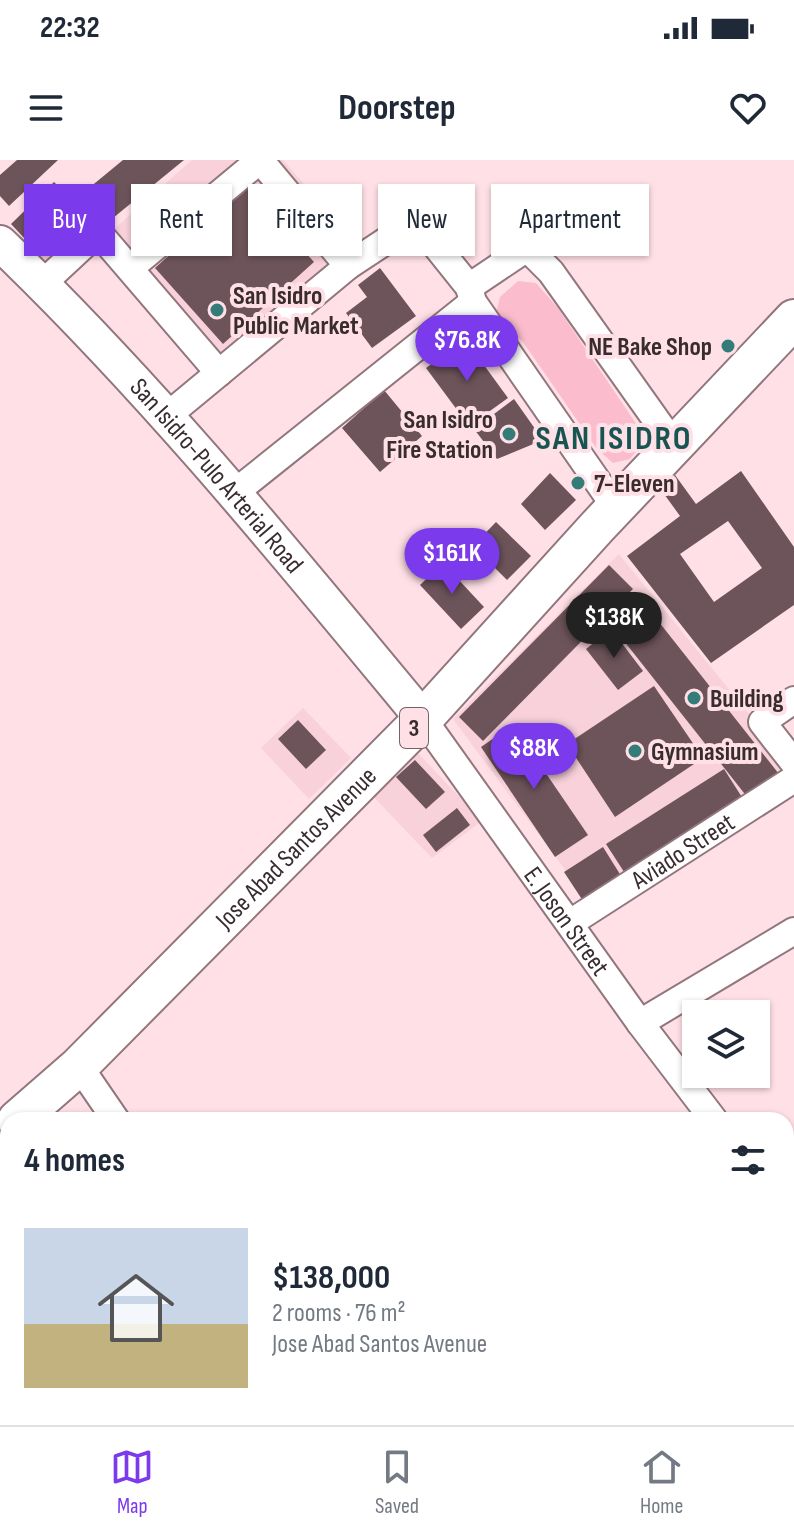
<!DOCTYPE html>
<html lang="en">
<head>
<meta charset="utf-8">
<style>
  :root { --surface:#fff; --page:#f6f6f7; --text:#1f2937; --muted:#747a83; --line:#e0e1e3; --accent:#7c3aed }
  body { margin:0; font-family:"Sofia Sans Condensed",sans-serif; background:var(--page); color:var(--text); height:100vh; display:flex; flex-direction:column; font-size:30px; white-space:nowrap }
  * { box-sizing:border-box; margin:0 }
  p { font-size:26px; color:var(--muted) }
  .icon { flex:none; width:44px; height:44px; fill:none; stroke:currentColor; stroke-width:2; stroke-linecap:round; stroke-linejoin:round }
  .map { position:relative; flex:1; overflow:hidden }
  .sheet { position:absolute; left:0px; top:952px; width:794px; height:314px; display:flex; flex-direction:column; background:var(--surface); border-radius:24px 24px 0 0; box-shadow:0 2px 6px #0004 }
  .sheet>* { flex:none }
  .guide { position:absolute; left:24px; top:24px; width:746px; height:72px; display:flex; gap:16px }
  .tools { position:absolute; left:682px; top:840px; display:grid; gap:16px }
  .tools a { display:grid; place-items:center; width:88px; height:88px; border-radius:0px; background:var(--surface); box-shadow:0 2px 6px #0004; font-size:40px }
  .price { position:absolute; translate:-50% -68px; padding:0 18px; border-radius:28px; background:var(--accent); color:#fff; font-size:26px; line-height:52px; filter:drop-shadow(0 2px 4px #0008) }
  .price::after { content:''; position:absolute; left:50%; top:48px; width:24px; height:18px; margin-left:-12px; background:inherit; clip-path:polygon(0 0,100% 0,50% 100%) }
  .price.selected { background:#222; color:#fff }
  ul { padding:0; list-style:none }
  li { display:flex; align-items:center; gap:24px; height:200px; padding:0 24px }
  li+li { border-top:2px solid var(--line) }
  li span { display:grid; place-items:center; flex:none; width:224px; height:160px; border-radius:0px; color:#555 }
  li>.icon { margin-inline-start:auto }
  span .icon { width:96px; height:96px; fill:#fffc; stroke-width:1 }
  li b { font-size:34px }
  h2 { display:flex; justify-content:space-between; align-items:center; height:96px; padding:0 24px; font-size:34px }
  .chip { padding:0 28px; border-radius:0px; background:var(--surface); box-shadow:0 2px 6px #0004; font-size:28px; line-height:72px }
  .chip.selected { background:var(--accent); color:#fff }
  .status { display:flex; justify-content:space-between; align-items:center; height:56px; padding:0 40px; background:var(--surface); direction:ltr }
  .status svg { height:22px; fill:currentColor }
  header { display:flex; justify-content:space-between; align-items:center; height:104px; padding:0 24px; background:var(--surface); font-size:36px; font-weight:700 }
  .tab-bar { display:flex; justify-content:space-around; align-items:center; height:112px; border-top:2px solid var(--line); background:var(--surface); font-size:22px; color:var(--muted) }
  .tab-bar a { display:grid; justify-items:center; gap:4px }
  .tab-bar .selected { color:var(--accent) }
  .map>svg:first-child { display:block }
</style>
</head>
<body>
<div class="status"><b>22:32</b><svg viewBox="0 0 49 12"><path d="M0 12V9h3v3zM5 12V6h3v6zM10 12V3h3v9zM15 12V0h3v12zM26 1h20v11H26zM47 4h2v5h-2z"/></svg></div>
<header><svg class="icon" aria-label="menu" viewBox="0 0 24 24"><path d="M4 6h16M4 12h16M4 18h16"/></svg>Doorstep<svg class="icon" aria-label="heart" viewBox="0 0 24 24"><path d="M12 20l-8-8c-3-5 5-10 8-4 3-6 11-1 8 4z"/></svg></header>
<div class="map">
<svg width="794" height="1265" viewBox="0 0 794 1265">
  <rect width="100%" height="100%" fill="#ffe0e7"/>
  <g fill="#f8d1da">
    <polygon points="192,0 283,0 357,85 209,215 95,86"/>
    <polygon points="73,44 96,69 44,118 21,94"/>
    <polygon points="619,394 794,609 592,746 453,559"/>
    <polygon points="303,548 351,598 309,639 261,588"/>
    <polygon points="414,589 482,661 432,698 368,631"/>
  </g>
  <polygon fill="#fbbdcd" points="518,121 536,123 558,148 637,265 641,285 630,299 613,303 597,289 523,182 502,163 496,153 500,137"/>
  <g fill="#6d545a" fill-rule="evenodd">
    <polygon points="17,0 58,0 9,46 0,36 0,15"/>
    <polygon points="123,0 184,0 113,58 89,28"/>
    <polygon points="54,22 68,36 25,79 11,64"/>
    <polygon points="246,26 314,102 223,184 155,108"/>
    <polygon points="380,108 416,156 372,188 346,153 367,137 358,125"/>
    <polygon points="465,179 508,238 469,266 426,208"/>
    <polygon points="384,230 422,276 380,312 342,268"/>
    <polygon points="514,239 543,280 497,299 474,269"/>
    <path d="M741,311L794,387V445L711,503L627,396L680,356L659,327L675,315L696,344ZM728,361L762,408L714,442L680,394Z"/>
    <polygon points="550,313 576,340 545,370 521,344"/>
    <polygon points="496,362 531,396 507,420 473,386"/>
    <polygon points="443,403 484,447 461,469 420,425"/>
    <polygon points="609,405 633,429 483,581 459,557"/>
    <polygon points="640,438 779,614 748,638 609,462"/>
    <polygon points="611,469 643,511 618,530 586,489"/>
    <polygon points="654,526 703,598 615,657 567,584"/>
    <polygon points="298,560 326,590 306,609 278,579"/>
    <polygon points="513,565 588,675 555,697 481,587"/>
    <polygon points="415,600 445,632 426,649 396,617"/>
    <polygon points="724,609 745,642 628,718 606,684"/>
    <polygon points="457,648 470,665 436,692 423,675"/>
    <polygon points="603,687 623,719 585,744 564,712"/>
  </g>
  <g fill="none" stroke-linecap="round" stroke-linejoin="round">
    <g stroke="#91767d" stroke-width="30">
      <g id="minor">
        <polyline points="260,0 348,106"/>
        <polyline points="130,108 260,0"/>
        <polyline points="41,125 98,72 219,213"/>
        <polyline points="167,256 348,106 416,61 469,127"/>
        <polyline points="233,334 473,142"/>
        <polyline points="616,348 473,142 469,127 527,88 551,112 674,285"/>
        <polyline points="794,540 762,562 794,603"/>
        <path id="s1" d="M423,559L640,863L714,960"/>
        <path id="s2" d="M570,763L794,619"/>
        <polyline points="640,863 794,771"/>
        <polyline points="79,906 116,960"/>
        <polyline points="786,1105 794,1102"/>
        <polyline points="0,1251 8,1247"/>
        <polyline points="360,1265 373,1258"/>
      </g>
    </g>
    <g stroke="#91767d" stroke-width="38">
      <g id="major">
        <path id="s3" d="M0,83C153,230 288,396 423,559"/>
      </g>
    </g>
    <g stroke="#91767d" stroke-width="42">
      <g id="highway">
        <path id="s4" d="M17,960L79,906L423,559L598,366L794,159"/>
      </g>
    </g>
    <use href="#minor" stroke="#fff" stroke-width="26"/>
    <use href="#major" stroke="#fff" stroke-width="34"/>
    <use href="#highway" stroke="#fff" stroke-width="38"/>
  </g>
  <g fill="#337c77" stroke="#ffe0e7" stroke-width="3">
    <circle cx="217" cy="150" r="8"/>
    <circle cx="728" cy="186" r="8"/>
    <circle cx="509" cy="274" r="8"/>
    <circle cx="578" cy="323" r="8"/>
    <circle cx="694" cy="538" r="8"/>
    <circle cx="635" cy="591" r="8"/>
  </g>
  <g text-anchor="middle" stroke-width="8" stroke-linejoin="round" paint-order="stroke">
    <rect fill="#ffe0e7" stroke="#746266" stroke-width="2" x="400" y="548" width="28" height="40" rx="6"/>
    <g font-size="24" font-weight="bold" fill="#382c2f">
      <text x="414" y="576">3</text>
    </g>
    <g font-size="26" font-weight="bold" fill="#382c2f" stroke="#ffe0e7" text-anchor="start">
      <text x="233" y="144">San Isidro<tspan x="233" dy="30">Public Market</tspan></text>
      <text x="712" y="195" text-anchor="end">NE Bake Shop</text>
      <text x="493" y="268" text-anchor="end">San Isidro<tspan x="493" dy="30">Fire Station</tspan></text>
      <text x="594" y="332">7-Eleven</text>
      <text x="710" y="547">Building</text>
      <text x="651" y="600">Gymnasium</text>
    </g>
    <g font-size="26" fill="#382c2f" stroke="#ffe0e7">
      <text dy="9" stroke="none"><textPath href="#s3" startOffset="318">San Isidro-Pulo Arterial Road</textPath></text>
      <text dy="9" stroke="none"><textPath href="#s4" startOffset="390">Jose Abad Santos Avenue</textPath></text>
      <text dy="9" stroke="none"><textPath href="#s2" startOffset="134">Aviado Street</textPath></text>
      <text dy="9" stroke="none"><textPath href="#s1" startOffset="248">E. Joson Street</textPath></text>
    </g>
    <g font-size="34" font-weight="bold" letter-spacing="2" fill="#185451" stroke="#ffe0e7">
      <text x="614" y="289">SAN ISIDRO</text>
    </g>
  </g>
</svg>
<div class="tools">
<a><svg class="icon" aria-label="layers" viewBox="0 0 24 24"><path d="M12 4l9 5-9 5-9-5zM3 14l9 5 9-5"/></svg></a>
</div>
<b class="price" style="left:467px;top:223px">$76.8K</b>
<b class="price" style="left:452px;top:436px">$161K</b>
<b class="price selected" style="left:614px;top:500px">$138K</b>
<b class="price" style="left:534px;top:631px">$88K</b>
<div class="guide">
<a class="chip selected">Buy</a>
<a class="chip">Rent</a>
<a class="chip">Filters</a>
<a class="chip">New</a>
<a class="chip">Apartment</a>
</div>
<section class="sheet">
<h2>4 homes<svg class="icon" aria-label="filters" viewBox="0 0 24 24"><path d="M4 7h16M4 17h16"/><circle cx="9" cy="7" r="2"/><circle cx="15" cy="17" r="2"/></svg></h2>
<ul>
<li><span style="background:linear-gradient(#c9d6e8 60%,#c2b280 0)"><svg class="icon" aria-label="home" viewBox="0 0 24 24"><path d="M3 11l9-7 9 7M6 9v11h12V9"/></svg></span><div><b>$138,000</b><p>2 rooms · 76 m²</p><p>Jose Abad Santos Avenue</p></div></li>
</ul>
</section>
</div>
<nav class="tab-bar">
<a class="selected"><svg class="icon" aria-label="map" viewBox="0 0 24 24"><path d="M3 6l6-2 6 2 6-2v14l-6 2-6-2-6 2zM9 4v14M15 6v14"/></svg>Map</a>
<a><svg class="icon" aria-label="saved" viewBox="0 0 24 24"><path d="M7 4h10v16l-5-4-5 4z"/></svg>Saved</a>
<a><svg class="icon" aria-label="home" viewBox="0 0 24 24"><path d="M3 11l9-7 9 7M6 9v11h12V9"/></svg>Home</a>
</nav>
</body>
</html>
